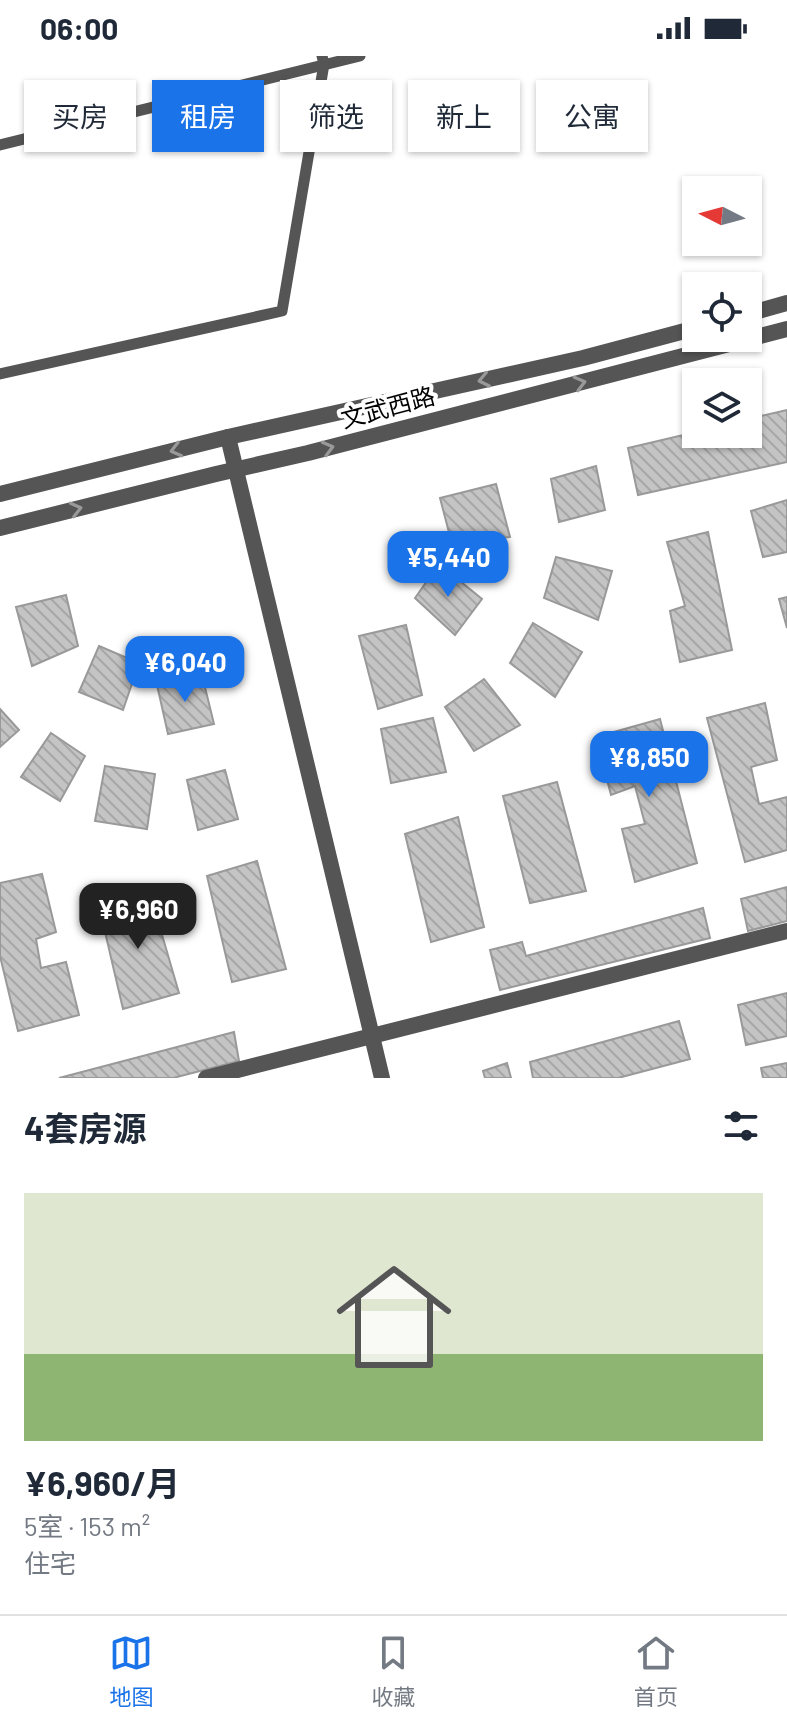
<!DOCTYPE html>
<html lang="zh">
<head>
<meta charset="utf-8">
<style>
  :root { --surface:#fff; --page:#f2f2f3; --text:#1f2937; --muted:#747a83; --line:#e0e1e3; --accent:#1a73e8 }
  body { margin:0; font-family:Barlow,"Noto Sans SC",sans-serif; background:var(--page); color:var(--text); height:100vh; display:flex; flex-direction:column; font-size:30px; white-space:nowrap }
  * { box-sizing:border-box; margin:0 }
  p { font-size:26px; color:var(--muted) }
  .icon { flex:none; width:44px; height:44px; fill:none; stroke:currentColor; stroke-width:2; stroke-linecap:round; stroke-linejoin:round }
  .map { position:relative; height:1022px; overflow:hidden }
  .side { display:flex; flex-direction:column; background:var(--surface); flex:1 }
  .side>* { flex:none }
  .top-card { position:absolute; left:24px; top:24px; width:740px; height:72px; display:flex; gap:16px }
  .needle { width:52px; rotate:276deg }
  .fabs { position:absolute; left:682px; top:120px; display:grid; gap:16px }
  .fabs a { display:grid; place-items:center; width:80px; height:80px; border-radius:0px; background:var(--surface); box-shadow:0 2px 6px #0004; font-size:40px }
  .price { position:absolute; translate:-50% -68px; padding:0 18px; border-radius:16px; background:var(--accent); color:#fff; font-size:26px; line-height:52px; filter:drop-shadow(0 2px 4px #0008) }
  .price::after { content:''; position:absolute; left:50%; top:48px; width:24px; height:18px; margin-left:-12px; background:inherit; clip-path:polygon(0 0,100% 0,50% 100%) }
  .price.on { background:#222; color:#fff }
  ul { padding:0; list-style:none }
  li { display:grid; align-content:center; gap:16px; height:424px; padding:0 24px }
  li span { display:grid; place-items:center; height:248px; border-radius:0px; color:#555 }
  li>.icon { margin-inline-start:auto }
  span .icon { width:144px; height:144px; fill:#fffc; stroke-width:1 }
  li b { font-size:34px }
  h2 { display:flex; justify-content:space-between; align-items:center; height:96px; padding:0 24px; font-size:34px }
  .tag { padding:0 28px; border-radius:0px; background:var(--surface); box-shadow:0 2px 6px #0004; font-size:28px; line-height:72px }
  .tag.on { background:var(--accent); color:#fff }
  .status { display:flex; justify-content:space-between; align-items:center; height:56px; padding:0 40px; background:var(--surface); direction:ltr }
  .status svg { height:22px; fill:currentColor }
  .tab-bar { display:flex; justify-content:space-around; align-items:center; height:112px; border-top:2px solid var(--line); background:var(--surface); font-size:22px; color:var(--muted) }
  .tab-bar a { display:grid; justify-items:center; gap:4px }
  .tab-bar .on { color:var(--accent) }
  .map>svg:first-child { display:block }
</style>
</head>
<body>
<div class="status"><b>06:00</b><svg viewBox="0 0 49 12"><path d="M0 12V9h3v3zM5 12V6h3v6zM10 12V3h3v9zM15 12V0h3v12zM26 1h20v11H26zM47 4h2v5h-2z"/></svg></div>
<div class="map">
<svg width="787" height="1022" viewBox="0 0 787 1022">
  <defs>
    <pattern id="building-back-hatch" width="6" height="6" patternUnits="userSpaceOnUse" patternTransform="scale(2)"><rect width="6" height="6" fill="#c4c4c4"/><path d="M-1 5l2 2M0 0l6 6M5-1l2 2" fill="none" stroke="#a7a7a7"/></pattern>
  </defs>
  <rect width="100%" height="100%" fill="#fff"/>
  <g fill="url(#building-back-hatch)" stroke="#999" stroke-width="2">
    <polygon points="787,354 787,406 638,439 628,392 696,376 696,378 748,378 748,363"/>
    <polygon points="596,410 605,454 559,466 551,423"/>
    <polygon points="496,428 510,481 452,488 440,442"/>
    <polygon points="787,444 787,496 763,501 751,455"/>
    <polygon points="708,476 732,594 680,606 670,555 685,550 667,486"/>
    <polygon points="556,501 612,515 598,564 544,542"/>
    <polygon points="439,508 482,543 455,579 415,542"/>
    <polygon points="66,539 78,590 32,610 16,551"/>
    <polygon points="787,541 787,572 779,543"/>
    <polygon points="533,567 582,596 555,641 510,607"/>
    <polygon points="406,569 422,639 378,653 359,580"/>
    <polygon points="99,590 139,607 123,654 79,636"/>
    <polygon points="201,615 214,668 168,678 157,629"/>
    <polygon points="484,623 520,669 474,695 445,651"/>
    <polygon points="765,647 777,704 751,711 759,748 787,741 787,794 745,806 707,662"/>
    <polygon points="0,653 19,674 0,691"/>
    <polygon points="433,662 446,716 391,727 381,673"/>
    <polygon points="660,663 697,807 635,826 622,773 645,768 635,730 611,739 596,681"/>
    <polygon points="51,677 85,700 60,745 21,721"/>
    <polygon points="105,710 155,718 147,773 95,765"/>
    <polygon points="225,714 238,763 198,774 187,724"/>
    <polygon points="557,726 586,835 530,847 503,740"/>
    <polygon points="458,761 484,871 431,886 405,778"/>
    <polygon points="257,805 286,913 232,926 207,820"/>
    <polygon points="42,818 56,876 36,883 41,912 66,906 79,959 18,975 0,900 0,827"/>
    <polygon points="787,831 787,865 748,875 741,843"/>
    <polygon points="151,841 179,937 123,953 98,846"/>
    <polygon points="703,852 710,882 500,934 490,894 522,886 526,900"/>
    <polygon points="787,937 787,980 746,989 738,949"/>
    <polygon points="679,965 690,1003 618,1022 533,1022 530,1006"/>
    <polygon points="234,976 239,1005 173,1022 59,1022"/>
    <polygon points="507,1007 511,1022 485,1022 483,1015"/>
    <polygon points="787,1007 787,1022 763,1022 761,1012"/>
  </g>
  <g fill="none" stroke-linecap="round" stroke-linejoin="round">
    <g stroke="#555" stroke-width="11">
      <polyline points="0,89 360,0"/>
      <polyline points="0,318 282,255 324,8 322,0"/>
    </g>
    <g stroke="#555" stroke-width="16">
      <polyline points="228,381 382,1022"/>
      <polyline points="206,1022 787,875"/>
    </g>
    <g stroke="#555" stroke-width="16">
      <polyline points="748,258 787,247"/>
      <polyline points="0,438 228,381 583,302 696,272"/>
      <polyline points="0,472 216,418 308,397 787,273"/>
    </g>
  </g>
  <defs><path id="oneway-chevron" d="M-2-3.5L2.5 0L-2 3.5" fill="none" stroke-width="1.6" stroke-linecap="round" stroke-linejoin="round" transform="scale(2)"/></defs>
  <g stroke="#999">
    <use href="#oneway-chevron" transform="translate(484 324) rotate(168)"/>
    <use href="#oneway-chevron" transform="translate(580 327) rotate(-15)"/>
    <use href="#oneway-chevron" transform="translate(328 392) rotate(-15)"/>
    <use href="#oneway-chevron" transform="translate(176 394) rotate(166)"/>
    <use href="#oneway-chevron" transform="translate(76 453) rotate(-14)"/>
  </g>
  <g text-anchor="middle" stroke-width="8" stroke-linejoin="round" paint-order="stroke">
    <g font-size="24" fill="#000" stroke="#fff">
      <text transform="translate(388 352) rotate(-15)" y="8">文武西路</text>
    </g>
  </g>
</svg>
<div class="fabs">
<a><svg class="needle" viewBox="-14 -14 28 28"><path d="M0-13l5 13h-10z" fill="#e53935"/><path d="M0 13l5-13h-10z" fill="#747a83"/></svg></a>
<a><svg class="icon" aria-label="locate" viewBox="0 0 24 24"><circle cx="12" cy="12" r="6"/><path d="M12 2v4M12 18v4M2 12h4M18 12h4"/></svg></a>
<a><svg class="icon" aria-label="layers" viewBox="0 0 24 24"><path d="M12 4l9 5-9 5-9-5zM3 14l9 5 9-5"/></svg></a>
</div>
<b class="price" style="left:448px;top:543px">¥5,440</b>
<b class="price" style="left:185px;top:648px">¥6,040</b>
<b class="price" style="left:649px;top:743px">¥8,850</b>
<b class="price on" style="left:138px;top:895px">¥6,960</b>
<div class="top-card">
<a class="tag">买房</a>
<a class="tag on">租房</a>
<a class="tag">筛选</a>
<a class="tag">新上</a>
<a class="tag">公寓</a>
</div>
</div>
<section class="side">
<h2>4套房源<svg class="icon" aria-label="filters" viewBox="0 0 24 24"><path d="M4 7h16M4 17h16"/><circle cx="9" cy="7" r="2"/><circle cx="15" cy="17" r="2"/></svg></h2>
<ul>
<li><span style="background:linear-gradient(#dfe7d0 65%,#8fb573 0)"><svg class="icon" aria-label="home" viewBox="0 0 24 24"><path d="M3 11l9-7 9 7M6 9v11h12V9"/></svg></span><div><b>¥6,960/月</b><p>5室 · 153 m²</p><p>住宅</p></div></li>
</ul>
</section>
<nav class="tab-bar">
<a class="on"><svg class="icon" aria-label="map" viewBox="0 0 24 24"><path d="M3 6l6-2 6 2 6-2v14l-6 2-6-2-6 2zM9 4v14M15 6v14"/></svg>地图</a>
<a><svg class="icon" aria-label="saved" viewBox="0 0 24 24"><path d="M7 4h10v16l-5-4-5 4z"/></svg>收藏</a>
<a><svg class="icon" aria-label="home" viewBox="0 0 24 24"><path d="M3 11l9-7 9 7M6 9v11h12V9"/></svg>首页</a>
</nav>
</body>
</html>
